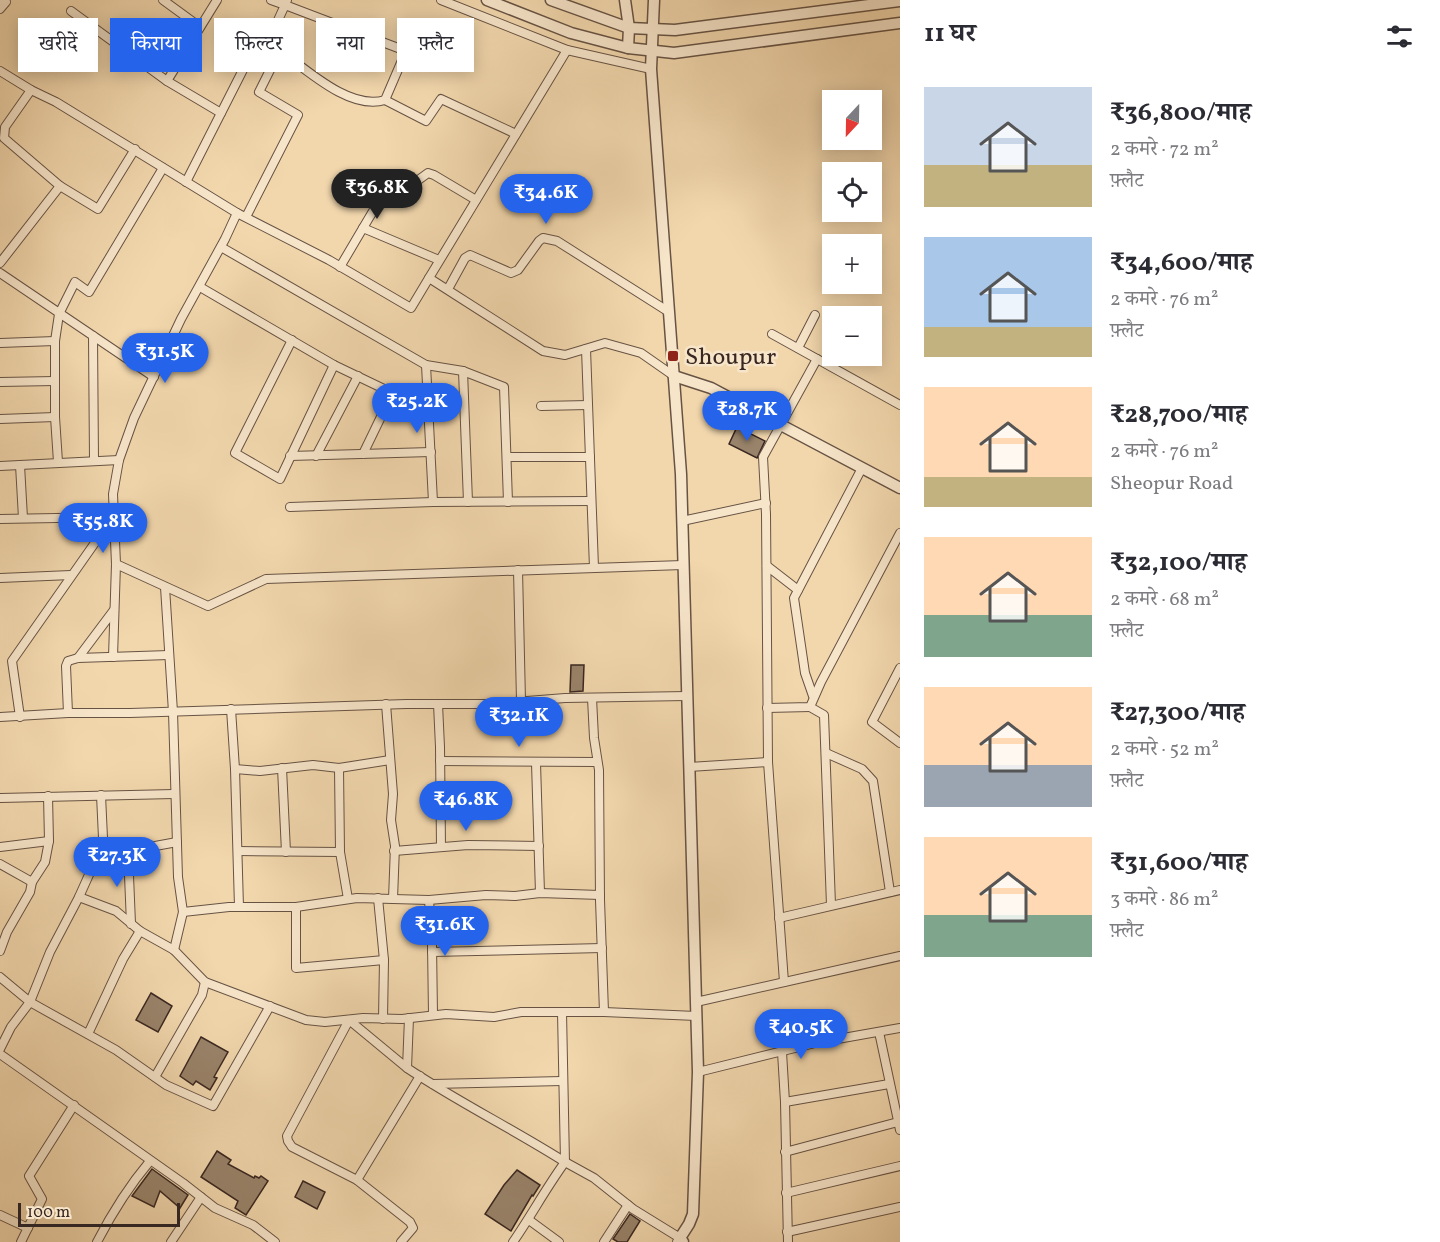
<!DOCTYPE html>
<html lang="hi">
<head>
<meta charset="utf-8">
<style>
  :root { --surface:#fff; --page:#f2f2f3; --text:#2b2b33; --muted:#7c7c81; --accent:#2563eb }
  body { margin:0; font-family:Vollkorn,"Noto Serif Devanagari",serif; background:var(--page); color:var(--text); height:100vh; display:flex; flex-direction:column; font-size:22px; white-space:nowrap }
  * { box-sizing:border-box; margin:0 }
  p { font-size:20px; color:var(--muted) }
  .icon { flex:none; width:33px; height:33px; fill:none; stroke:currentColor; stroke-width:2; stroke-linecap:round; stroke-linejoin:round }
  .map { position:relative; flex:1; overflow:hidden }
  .details { display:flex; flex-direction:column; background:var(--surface); width:540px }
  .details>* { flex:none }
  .top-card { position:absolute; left:18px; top:18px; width:570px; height:54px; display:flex; gap:12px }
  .needle { width:39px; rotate:202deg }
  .fabs { position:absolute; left:822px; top:90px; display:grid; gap:12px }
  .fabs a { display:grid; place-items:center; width:60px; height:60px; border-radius:0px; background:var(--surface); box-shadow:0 3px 15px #0003; font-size:30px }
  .scale { position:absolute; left:18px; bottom:15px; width:162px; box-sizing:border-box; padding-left:6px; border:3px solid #392721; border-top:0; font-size:16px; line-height:21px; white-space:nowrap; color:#392721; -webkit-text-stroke:4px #f7e5ca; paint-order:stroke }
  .price { position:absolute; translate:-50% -51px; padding:0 14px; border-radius:21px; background:var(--accent); color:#fff; font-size:20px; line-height:39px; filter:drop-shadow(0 2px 3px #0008) }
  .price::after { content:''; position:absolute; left:50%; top:36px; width:18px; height:14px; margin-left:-9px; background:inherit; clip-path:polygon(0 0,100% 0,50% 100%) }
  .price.active { background:#222; color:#fff }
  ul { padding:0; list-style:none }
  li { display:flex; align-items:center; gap:18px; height:150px; padding:0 24px }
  li span { display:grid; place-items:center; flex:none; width:168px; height:120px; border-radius:0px; color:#555 }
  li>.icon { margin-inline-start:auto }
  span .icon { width:72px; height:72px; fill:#fffc; stroke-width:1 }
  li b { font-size:26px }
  h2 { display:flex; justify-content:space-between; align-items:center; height:72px; padding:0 24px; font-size:26px }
  .pill { padding:0 21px; border-radius:0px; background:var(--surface); box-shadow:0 3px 15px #0003; font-size:21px; line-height:54px }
  .pill.active { background:var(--accent); color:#fff }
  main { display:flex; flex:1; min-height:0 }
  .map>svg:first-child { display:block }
</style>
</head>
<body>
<main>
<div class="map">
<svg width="900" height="1242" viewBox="0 0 900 1242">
  <rect width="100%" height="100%" fill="#f2d7ad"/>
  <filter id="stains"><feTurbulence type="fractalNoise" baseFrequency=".00333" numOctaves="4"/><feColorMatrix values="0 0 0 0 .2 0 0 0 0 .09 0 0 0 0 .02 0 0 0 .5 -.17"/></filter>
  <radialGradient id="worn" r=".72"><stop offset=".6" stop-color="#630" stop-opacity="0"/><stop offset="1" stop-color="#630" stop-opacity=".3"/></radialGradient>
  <g fill="#99836a" stroke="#392721" stroke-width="1.5">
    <polygon points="737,427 765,441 757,458 729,444"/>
    <polygon points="571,665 584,665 583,691 570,692"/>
    <polygon points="151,993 172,1006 158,1032 136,1020"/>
    <polygon points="201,1037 228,1052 214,1077 217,1078 210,1090 196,1081 193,1085 180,1076"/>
    <polygon points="217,1151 231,1160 228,1164 254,1178 255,1176 259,1178 261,1176 268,1181 246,1215 235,1208 238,1201 201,1177"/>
    <polygon points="152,1169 188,1195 180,1208 160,1191 154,1207 132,1196"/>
    <polygon points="517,1170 540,1185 533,1196 532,1195 511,1231 485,1214 504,1185"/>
    <polygon points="303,1181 325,1192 317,1209 295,1197"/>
    <polygon points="630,1214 640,1221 627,1242 618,1242 613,1239"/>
  </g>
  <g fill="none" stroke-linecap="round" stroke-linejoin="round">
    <g stroke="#675344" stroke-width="10">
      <g id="minor">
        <polyline points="163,0 200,27"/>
        <path d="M271,0L285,5L406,51L385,100C347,112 299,62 268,42L285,5L287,0"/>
        <polyline points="441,0 567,50 651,69"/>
        <polyline points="0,9 6,2 3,0"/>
        <polyline points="71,11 167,81 217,0"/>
        <polyline points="0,71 31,90 56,102 237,213 329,260 411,308 429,278 543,351 565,355 605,343 641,353 674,376"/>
        <polyline points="167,81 221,113"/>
        <polyline points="31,90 5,127 4,138 60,186 98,209 135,149"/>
        <polyline points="385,100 426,121 441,99 516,134"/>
        <polyline points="186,182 253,50 268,42"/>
        <polyline points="246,217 298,115 259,92 280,50"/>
        <polyline points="363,228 382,196 389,190 410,186 428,173 434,175 476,200"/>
        <polyline points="221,247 426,365 463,371 504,387 508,502"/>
        <polyline points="0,263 60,186"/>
        <polyline points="340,267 363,228 439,260"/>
        <polyline points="0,273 154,377"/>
        <polyline points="429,278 567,50"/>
        <polyline points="200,287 334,365 428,410"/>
        <polyline points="448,289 465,258 470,255 511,273 518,270 539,241 543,238 557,241 669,312"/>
        <polyline points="772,334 900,405"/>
        <polyline points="93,336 94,461"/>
        <polyline points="292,340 235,453 280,479 334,365"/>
        <polyline points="0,343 55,341"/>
        <polyline points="798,348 815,315"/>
        <polyline points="586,349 594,568"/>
        <polyline points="426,365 433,502"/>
        <polyline points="463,371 468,502"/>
        <polyline points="0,382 55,381"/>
        <polyline points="541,406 588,405"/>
        <polyline points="0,419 55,417"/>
        <polyline points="363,454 393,392"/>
        <polyline points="290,456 431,452"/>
        <polyline points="316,456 358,376"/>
        <polyline points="507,457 590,457"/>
        <polyline points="58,462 55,417 55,341 59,314 75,282 89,292 163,168"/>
        <polyline points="20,465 23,518"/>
        <polyline points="0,466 119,460"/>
        <polyline points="290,507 433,502 591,501"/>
        <polyline points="0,519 114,517"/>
        <polyline points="682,521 766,503"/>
        <polyline points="116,564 208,606 266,579 683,565"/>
        <polyline points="767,566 798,590"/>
        <polyline points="518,570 521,701"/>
        <polyline points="0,578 71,575"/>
        <polyline points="165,587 173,712 178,877 183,912 174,950"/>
        <polyline points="113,657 116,564 113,494 119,460 134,418 181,319 225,239 237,213"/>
        <polyline points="78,658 114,610"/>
        <polyline points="900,668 872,722 900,743"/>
        <polyline points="813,696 805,673 794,598 862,468"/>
        <polyline points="592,698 594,738 599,770 600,900 604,1012"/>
        <polyline points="386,704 393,794 391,820 395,846 393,899"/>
        <polyline points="438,704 440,747 441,847"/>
        <polyline points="810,707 824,715 831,905"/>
        <polyline points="767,708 810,707 821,682 900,533"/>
        <polyline points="231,709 235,769 239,907"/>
        <polyline points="68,713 66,666 68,661 78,658 169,655"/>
        <polyline points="0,717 68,713 130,713 406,704 488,704 565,698 687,696"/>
        <polyline points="20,717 12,661 113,517"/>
        <polyline points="826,753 862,769 873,781 890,892"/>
        <polyline points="440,761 597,762"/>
        <polyline points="536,763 540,893"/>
        <polyline points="689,767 768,762"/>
        <polyline points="282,768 286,852"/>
        <polyline points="339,768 340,852 348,899"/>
        <polyline points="235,769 260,771 313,765 339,768 390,760"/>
        <polyline points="0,798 174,794"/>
        <polyline points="0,847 49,841"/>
        <polyline points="238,851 340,852"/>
        <polyline points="394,851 468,845 539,846"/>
        <polyline points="0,864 32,882"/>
        <polyline points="79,897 116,911 140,931 174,950 205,982 306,1020 325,1022 363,1018 402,1019 446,1014 494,1017 521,1012 604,1012 696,1016"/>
        <polyline points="378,898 384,960 383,1019"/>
        <polyline points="429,900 432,944 433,1015"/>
        <polyline points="296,907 296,968 384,960"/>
        <polyline points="183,912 229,907 296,907 357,898 429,900 486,895 515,896 540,893 600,895"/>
        <polyline points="779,918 900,890"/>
        <polyline points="131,924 128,851 177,842"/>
        <polyline points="0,951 7,932 30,892 32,882 45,862 49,841 48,796"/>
        <polyline points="432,952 602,948"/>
        <polyline points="0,977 30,1002 116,1050 166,1085 213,1106 270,1006"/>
        <polyline points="784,982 768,762 766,514 763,457 817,359"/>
        <polyline points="696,1002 900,956"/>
        <polyline points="562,1012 565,1162"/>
        <path d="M409,1018L407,1068C458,1102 513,1129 565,1162"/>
        <polyline points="879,1032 900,1130"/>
        <polyline points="88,1034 123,959 140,931"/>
        <polyline points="0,1049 11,1027 30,1002 50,952 79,897 101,848 103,838 101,795"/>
        <polyline points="782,1052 785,1102 788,1242"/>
        <polyline points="0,1054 183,1183 215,1208 253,1225 275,1242"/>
        <polyline points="698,1072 815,1043 900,1028"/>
        <polyline points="155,1077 202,995 205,982"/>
        <polyline points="433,1084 562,1081"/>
        <polyline points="785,1102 889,1084"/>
        <polyline points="785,1152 898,1122"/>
        <polyline points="357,1180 292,1147 288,1141 287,1136 349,1020 407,1068"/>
        <polyline points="786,1193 900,1166"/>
        <polyline points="0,1215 28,1228"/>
        <polyline points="529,1220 559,1242"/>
        <polyline points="787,1232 900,1207"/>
        <polyline points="21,1242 42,1199 29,1176 74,1105"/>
        <path d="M97,1242C112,1213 129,1186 150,1161"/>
        <polyline points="171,1242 201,1197"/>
        <polyline points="401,1242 413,1228 410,1222 357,1180 420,1076"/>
        <path d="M513,1242C531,1216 546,1188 565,1162L594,1178L633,1209L680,1238L677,1242"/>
        <polyline points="604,1242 628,1205"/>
      </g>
    </g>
    <g stroke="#675344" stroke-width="13">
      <g id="tertiary">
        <polyline points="487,0 571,33 628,48 674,53 900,23"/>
        <polyline points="551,0 629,28 675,30 900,1"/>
        <polyline points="625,0 629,28 628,48"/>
        <polyline points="654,0 651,69 681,474 698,1072 693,1214 689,1224 680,1238 683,1242"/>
        <polyline points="674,376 711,388 900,488"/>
      </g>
    </g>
    <use href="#minor" stroke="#f7e5ca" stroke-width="8"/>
    <use href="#tertiary" stroke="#f7e5ca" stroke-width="10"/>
  </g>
  <rect fill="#8f2418" stroke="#f7e5ca" stroke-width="2" x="667" y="350" width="12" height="12" rx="3"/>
  <g text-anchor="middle" stroke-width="5" stroke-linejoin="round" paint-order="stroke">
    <g font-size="24" fill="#392721" stroke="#f7e5ca" text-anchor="start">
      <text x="685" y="364">Shoupur</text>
    </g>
  </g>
  <rect width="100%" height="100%" filter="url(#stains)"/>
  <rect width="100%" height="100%" fill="url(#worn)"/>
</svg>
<div class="fabs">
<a><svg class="needle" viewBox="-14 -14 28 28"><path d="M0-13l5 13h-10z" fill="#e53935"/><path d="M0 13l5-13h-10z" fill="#7c7c81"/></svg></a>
<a><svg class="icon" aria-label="locate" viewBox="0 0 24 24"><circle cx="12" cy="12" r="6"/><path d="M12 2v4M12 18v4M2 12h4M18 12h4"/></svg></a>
<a>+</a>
<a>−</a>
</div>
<div class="scale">100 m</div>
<b class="price active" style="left:377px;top:220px">₹36.8K</b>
<b class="price" style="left:546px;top:225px">₹34.6K</b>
<b class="price" style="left:165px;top:384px">₹31.5K</b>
<b class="price" style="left:417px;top:434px">₹25.2K</b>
<b class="price" style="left:747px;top:442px">₹28.7K</b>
<b class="price" style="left:103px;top:554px">₹55.8K</b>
<b class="price" style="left:519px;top:748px">₹32.1K</b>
<b class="price" style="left:466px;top:832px">₹46.8K</b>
<b class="price" style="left:117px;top:888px">₹27.3K</b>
<b class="price" style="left:445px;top:957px">₹31.6K</b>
<b class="price" style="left:801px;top:1060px">₹40.5K</b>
<div class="top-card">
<a class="pill">खरीदें</a>
<a class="pill active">किराया</a>
<a class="pill">फ़िल्टर</a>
<a class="pill">नया</a>
<a class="pill">फ़्लैट</a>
</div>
</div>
<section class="details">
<h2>11 घर<svg class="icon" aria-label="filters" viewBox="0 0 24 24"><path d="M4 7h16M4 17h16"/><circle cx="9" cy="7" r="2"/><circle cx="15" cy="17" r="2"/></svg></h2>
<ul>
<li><span style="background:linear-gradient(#c9d6e8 65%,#c2b280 0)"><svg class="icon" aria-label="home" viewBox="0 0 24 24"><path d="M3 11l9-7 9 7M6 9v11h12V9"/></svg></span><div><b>₹36,800/माह</b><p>2 कमरे · 72 m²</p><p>फ़्लैट</p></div></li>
<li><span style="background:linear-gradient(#a9c7e8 75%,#c2b280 0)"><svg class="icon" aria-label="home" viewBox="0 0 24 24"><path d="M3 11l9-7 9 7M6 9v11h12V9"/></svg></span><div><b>₹34,600/माह</b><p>2 कमरे · 76 m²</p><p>फ़्लैट</p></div></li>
<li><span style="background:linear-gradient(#ffd9b3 75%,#c2b280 0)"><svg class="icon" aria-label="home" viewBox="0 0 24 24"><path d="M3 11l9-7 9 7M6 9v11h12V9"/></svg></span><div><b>₹28,700/माह</b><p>2 कमरे · 76 m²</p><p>Sheopur Road</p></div></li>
<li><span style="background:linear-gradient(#ffd9b3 65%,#7fa58c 0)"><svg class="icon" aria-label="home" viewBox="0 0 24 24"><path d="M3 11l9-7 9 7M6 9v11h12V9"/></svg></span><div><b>₹32,100/माह</b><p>2 कमरे · 68 m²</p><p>फ़्लैट</p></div></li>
<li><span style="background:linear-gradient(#ffd9b3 65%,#9aa5b1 0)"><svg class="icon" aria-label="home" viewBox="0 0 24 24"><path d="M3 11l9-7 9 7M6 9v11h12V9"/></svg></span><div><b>₹27,300/माह</b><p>2 कमरे · 52 m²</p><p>फ़्लैट</p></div></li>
<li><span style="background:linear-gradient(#ffd9b3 65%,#7fa58c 0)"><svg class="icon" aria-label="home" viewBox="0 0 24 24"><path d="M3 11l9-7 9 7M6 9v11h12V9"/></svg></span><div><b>₹31,600/माह</b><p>3 कमरे · 86 m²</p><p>फ़्लैट</p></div></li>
</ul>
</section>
</main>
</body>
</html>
